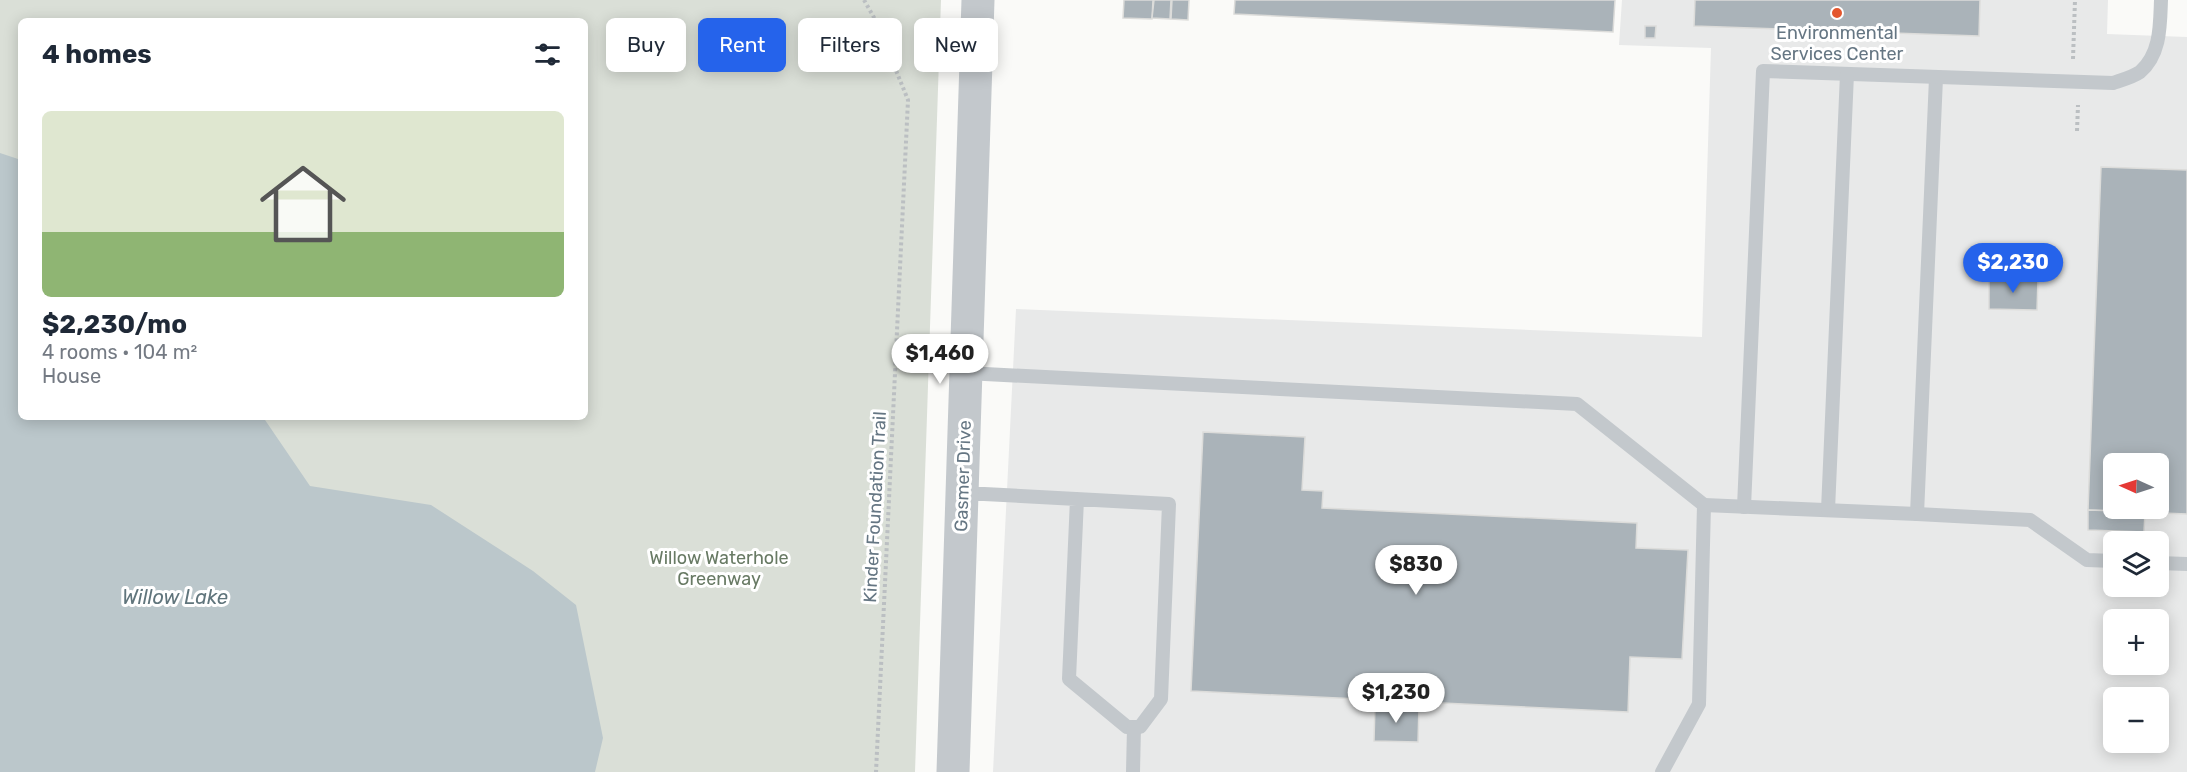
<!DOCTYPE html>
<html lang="en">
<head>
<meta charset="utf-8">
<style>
  :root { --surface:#fff; --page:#f6f6f7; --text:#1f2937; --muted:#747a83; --line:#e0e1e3; --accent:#2563eb }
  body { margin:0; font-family:Rubik,sans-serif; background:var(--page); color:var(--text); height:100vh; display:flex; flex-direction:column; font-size:22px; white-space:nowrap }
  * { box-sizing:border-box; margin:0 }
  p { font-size:20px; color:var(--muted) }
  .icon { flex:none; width:33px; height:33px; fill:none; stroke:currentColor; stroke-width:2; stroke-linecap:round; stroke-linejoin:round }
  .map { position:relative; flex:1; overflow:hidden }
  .details { position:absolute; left:18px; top:18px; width:570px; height:402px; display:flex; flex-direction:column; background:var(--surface); border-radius:9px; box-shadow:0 3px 15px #0003 }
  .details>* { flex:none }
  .top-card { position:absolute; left:606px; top:18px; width:570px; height:54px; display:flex; gap:12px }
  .needle { width:39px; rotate:273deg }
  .tools { position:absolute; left:2103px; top:453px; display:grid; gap:12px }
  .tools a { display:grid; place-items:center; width:66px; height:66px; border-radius:9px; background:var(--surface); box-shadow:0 3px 15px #0003; font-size:30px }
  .price { position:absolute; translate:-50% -51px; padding:0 14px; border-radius:21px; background:#fff; color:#222; font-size:20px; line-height:39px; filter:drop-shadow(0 2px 3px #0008) }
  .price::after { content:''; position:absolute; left:50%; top:36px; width:18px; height:14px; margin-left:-9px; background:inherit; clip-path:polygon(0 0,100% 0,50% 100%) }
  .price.on { background:var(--accent); color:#fff }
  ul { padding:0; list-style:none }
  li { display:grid; align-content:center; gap:12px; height:318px; padding:0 24px }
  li+li { border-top:2px solid var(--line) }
  li span { display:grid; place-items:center; height:186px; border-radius:9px; color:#555 }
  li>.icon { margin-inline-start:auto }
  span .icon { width:108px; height:108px; fill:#fffc; stroke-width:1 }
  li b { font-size:26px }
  h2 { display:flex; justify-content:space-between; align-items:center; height:72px; padding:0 24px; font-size:26px }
  .pill { padding:0 21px; border-radius:9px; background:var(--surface); box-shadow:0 3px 15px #0003; font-size:21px; line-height:54px }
  .pill.on { background:var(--accent); color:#fff }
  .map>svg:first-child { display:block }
</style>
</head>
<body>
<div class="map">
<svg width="2187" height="772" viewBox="0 0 2187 772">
  <rect width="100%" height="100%" fill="#fafaf8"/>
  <path fill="#e8e9e9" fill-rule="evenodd" d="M1622,0H2108L2107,34L2187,37V772H993L1016,309L1702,337L1711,48L1619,45ZM2114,464H2158V508H2114ZM2114,542H2158V586H2114ZM2114,620H2158V664H2114ZM2114,698H2158V742H2114Z"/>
  <path fill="#dadfd7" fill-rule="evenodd" d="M0,0H941L915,772H0ZM21,21H585V417H21Z"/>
  <polygon fill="#bbc7cb" points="0,153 21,160 21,417 263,417 310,486 431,505 533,571 576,605 603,738 595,772 0,772"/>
  <g fill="#aab3b9" stroke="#dcdcda" stroke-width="1.5" fill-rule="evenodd">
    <polygon points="1124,0 1153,0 1152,19 1123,18"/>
    <polygon points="1154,0 1171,0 1170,19 1152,18"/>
    <polygon points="1172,0 1189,0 1188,20 1171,19"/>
    <polygon points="1235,0 1615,0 1613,32 1234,14"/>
    <polygon points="1695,0 1980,0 1979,36 1694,26"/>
    <polygon points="1645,26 1656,26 1655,38 1645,38"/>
    <path d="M2101,167L2187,170V514L2088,510ZM2114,464H2158V508H2114Z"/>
    <polygon points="1989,278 2038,279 2037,310 1989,309"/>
    <polygon points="1203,432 1305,437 1302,490 1323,491 1322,508 1637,523 1636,548 1688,550 1682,659 1630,657 1628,712 1191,691"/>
    <polygon points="2088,510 2145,512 2144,532 2088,530"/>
    <polygon points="1375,705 1419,706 1418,742 1374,741"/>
  </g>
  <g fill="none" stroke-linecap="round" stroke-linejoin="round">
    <g stroke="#bbbfc2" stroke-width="4" stroke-dasharray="3 3" stroke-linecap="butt">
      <polyline points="864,0 876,21 908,100 876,772"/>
      <polyline points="2073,59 2075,0"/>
      <polyline points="2077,131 2078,105"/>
    </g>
    <g stroke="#c3c8cc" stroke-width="14">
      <polyline points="966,373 1577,404 1704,505 1699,704 1662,772"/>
      <polyline points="963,494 984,494 1169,504 1161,699 1140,727 1127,727 1069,679 1077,499"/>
      <polyline points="1704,505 1917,514 1936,78"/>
      <path d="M1744,507L1763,71L2113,83C2122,80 2133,77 2140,72C2161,54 2160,25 2161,0"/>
      <polyline points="1828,510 1847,74"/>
      <polyline points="1917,514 2030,520 2087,560 2114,561"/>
      <polyline points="2158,563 2187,564"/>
      <polyline points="1133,772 1134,727"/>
    </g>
    <polyline stroke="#c3c8cc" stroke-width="33" points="953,772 978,0"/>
  </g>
  <circle fill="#e4572e" stroke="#fff" stroke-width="2" cx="1837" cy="13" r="6"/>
  <g text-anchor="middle" stroke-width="6" stroke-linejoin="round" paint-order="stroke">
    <g font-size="18" fill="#657683" stroke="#fff">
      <text x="1837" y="39">Environmental<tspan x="1837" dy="21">Services Center</tspan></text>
    </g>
    <g font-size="18" fill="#657683" stroke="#fff">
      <text transform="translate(963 476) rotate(-88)" y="6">Gasmer Drive</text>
      <text transform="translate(875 507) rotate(-87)" y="6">Kinder Foundation Trail</text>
    </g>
    <g font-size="18" fill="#687a64" stroke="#fff">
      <text x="719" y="564">Willow Waterhole<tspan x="719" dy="21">Greenway</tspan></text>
    </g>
    <g font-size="20" font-style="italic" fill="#60757c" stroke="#fff">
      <text x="175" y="604">Willow Lake</text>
    </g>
  </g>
</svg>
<div class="tools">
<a><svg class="needle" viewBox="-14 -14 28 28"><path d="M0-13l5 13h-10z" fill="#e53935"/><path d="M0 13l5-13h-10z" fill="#747a83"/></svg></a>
<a><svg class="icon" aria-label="layers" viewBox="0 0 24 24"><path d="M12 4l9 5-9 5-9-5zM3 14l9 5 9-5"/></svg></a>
<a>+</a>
<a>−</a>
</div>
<b class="price on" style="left:2013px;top:294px">$2,230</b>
<b class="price" style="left:940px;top:385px">$1,460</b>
<b class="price" style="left:1416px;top:596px">$830</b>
<b class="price" style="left:1396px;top:724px">$1,230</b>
<div class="top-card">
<a class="pill">Buy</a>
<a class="pill on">Rent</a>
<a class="pill">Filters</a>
<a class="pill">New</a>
</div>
<section class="details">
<h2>4 homes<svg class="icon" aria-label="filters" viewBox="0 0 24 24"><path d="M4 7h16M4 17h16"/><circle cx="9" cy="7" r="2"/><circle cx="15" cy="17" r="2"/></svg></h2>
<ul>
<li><span style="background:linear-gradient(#dfe7d0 65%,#8fb573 0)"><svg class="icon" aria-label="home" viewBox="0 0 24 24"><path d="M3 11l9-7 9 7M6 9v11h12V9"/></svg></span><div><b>$2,230/mo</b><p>4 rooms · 104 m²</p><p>House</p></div></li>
</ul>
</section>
</div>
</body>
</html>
